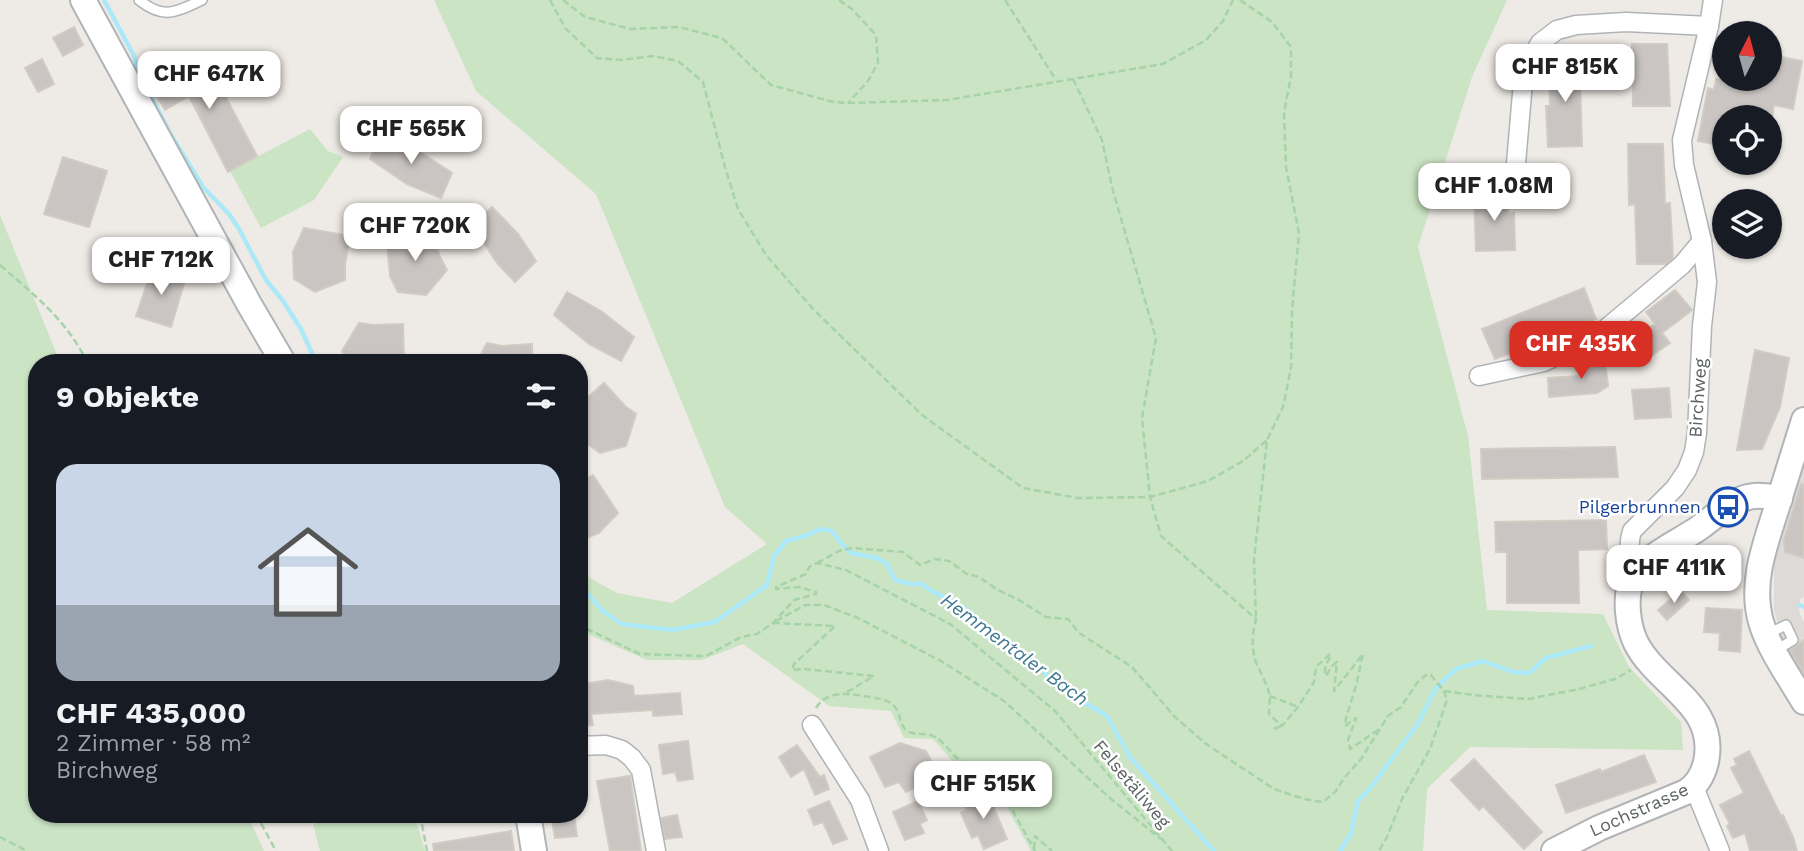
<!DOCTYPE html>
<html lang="de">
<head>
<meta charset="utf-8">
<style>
  :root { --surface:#171b24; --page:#242831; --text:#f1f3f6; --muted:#9ea1a6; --line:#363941; --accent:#d93025 }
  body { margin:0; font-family:"Work Sans",sans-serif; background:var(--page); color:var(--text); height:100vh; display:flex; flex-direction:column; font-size:26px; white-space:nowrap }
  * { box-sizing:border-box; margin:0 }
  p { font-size:23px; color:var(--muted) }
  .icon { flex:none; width:38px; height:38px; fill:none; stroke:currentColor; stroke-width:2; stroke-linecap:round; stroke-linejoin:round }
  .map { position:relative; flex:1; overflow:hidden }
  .side { position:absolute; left:28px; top:354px; width:560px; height:469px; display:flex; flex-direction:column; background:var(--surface); border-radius:28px; box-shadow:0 2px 5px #0004 }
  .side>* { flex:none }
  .needle { width:46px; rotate:6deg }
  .tools { position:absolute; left:1712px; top:21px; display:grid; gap:14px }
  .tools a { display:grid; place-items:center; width:70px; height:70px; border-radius:50%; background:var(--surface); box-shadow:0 2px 5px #0004; font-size:35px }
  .price { position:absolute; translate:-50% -60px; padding:0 16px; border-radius:14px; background:#fff; color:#222; font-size:23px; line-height:46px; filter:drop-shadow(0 2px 4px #0008) }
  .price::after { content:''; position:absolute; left:50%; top:42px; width:21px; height:16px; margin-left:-10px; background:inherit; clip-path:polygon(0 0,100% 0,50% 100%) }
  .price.on { background:var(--accent); color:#fff }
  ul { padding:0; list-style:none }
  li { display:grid; align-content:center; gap:14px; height:371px; padding:0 28px }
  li+li { border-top:2px solid var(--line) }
  li span { display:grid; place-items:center; height:217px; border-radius:21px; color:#555 }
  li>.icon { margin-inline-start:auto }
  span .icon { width:126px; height:126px; fill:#fffc; stroke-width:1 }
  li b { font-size:30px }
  h2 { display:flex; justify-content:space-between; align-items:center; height:84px; padding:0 28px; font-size:30px }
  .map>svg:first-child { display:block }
</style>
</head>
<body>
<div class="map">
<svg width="1804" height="851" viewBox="0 0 1804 851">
  <rect width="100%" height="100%" fill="#eeeae5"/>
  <polygon fill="#dddad7" points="1804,458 1804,597 1800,599 1799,612 1804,623 1804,681 1785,649 1774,610 1774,568 1780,535"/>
  <g fill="#cbe4c4">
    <polygon points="434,0 1507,0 1472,77 1418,247 1468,436 1487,610 1603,614 1629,667 1681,722 1683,750 1470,747 1427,789 1423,851 1031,851 994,784 956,765 933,739 904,738 891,711 829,706 743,644 702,660 647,660 583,632 579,628 579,572 617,593 672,603 767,544 725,507 596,194 476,91"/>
    <polygon points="310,129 328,151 343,157 314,200 261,228 230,171"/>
    <polygon points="0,215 60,362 37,362 37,814 247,814 264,851 0,851"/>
    <polygon points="359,814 414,814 425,851 320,851 313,824"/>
  </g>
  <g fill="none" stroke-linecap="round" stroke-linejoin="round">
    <g stroke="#abe8f8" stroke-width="4.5">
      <polyline points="104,0 133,54 140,75 171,135 203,187 229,214 239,229 266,280 283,301 301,329 316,362"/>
      <polyline points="579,585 604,612 622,624 672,630 715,622 767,585 774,556 786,541 808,535 820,529 832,531 840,542 851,553 877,558 887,564 895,580 911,584 922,584 930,590 965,608 1025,660 1039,668 1075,697 1107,716 1130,757 1214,851"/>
      <polyline points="1800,605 1804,607"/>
      <polyline points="1340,851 1351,833 1358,801 1371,787 1417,725 1436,688 1456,669 1483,661 1513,672 1529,673 1546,658 1591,646"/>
    </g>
  </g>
  <g fill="#cac5c2" stroke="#d2cbc4" stroke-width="2">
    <polygon points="74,27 83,45 63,56 53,38"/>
    <polygon points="1632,44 1667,44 1670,106 1633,106"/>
    <polygon points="1769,55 1802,61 1793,109 1774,105 1772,117 1724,117 1724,146 1698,141 1708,88 1714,90 1716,79 1769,79"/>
    <polygon points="205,58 257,156 228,172 189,96 165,110 152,88 178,73 177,72"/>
    <polygon points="1554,58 1582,58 1583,79 1580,79 1582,146 1548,147 1546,106 1550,106 1549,69 1554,69"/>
    <polygon points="42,59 54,84 38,92 25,68"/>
    <polygon points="381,134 415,149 452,173 441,198 407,184 370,159"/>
    <polygon points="1628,144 1663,144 1665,204 1670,203 1673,258 1666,264 1637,264 1635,204 1629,205"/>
    <polygon points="63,157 107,171 89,227 44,214"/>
    <polygon points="1507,193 1508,214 1514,213 1515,250 1476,251 1474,194"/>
    <polygon points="492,207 518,234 536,261 515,282 497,263 473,226"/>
    <polygon points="304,228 350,236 345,264 345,280 315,292 294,279 293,252"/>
    <polygon points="431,229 440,257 447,270 426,295 398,292 390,276 387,243"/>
    <polygon points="153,266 186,277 171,327 136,316"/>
    <polygon points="1584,288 1596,319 1495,359 1482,329"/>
    <polygon points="1675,290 1692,310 1662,333 1670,343 1641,363 1625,343 1655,324 1646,312"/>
    <polygon points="567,292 601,311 634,337 621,361 589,344 554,315"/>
    <polygon points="359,323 373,325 403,324 404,362 348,362 342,351"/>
    <polygon points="487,343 502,346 532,344 532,362 477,362"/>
    <polygon points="1755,350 1789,358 1780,407 1762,449 1737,450"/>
    <polygon points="1605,360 1608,386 1597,393 1549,397 1548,378 1580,376 1578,362"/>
    <polygon points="604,383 625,406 636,414 626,446 600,453 585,442 579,431 579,405"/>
    <polygon points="1669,388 1671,417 1635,419 1632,390"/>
    <polygon points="1615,447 1618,477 1482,479 1481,449"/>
    <polygon points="593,475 618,513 599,533 579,541 579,483"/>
    <polygon points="1801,484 1804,485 1804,558 1785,552 1784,540"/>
    <polygon points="1606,520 1607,549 1578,550 1579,603 1507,603 1507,552 1496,552 1495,522"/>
    <polygon points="1681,591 1689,600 1667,620 1658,610"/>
    <polygon points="1706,608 1742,610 1740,652 1719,650 1720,633 1704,632"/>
    <polygon points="1804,640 1804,673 1790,650"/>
    <polygon points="608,680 633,686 634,696 680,693 682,714 653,716 653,710 591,714 593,725 579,726 579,685"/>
    <polygon points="688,741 693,779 678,781 675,772 663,774 659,745"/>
    <polygon points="900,743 926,751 933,764 923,769 918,776 919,786 906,792 899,782 885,787 870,757"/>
    <polygon points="797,745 820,777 824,775 829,789 815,795 804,769 791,777 779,757"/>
    <polygon points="1749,751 1781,816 1783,815 1793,837 1797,851 1750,851 1745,833 1733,838 1727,826 1730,824 1720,805 1744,793 1731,768 1737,765 1734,759"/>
    <polygon points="1644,755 1656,782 1566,813 1556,785 1600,769 1601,772"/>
    <polygon points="1474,759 1542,832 1524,849 1483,806 1479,810 1451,780"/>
    <polygon points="630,776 641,851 610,851 597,781"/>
    <polygon points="987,792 1007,839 984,849 978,835 972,838 961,813 967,810 964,802"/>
    <polygon points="829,801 847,839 833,844 823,822 814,825 808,810"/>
    <polygon points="918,801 927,820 920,824 924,833 905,840 893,812"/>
    <polygon points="551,814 574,814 577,836 555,838"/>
    <polygon points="677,815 682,837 665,839 661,818"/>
    <polygon points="511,831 514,851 434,851 433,844"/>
  </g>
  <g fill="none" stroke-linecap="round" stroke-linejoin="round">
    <g stroke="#b0b4b6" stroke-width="12">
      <g id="lane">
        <path d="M139,0C164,20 176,12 202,0"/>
        <polyline points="1768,634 1786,625 1793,640 1776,650"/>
      </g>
    </g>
    <g stroke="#b0b4b6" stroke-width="21">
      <g id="street">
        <polyline points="1520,192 1515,175 1524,70 1540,43 1557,30 1576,25 1626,22 1709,26"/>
        <polyline points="1479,376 1544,362 1596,337 1682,265 1702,241"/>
        <path d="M1635,574C1631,559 1627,546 1632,531L1675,488L1687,470L1694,452L1697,433L1702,326L1707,282L1702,241L1684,165L1682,140L1709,26L1713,0"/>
        <polyline points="812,725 860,800 879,851"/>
        <polyline points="579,746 606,745 622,750 632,758 641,770 656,851"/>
        <polyline points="1694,787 1720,851"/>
      </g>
    </g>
    <g stroke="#b0b4b7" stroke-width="28">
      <g id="secondary">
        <polyline points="83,0 249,304 283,362"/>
        <path d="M1804,420C1796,446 1788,471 1780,497C1768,538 1749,579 1761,622C1769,649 1790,678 1804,702"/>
        <polyline points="528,814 534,851"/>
        <path d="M1554,851L1599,828L1686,792C1697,785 1703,775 1706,762C1718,705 1658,686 1636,643C1631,633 1629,623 1628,612C1627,600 1628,586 1634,576C1646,556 1680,541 1699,528C1728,507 1742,488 1780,499"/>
      </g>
    </g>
    <g stroke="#a6d3a9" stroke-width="2.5" stroke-dasharray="7 3.5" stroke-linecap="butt">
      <polyline points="550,0 565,28 597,58 621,60 653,56 678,61 703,82 725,167 738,209 766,255 814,310 922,415 1023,488 1078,498 1150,497 1208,481 1243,461 1267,440"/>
      <polyline points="563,0 585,17 630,29 679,27 722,38 771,85 833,102 848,103 947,100 1163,64 1206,40 1223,21 1233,0"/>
      <polyline points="839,0 852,9 876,35 878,63 868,81 848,103"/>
      <polyline points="1005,0 1056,80"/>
      <polyline points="1240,0 1272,22 1291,47 1291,76 1284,113 1286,167 1299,233 1292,310 1291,368 1283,407 1267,440 1254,560 1256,619"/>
      <path d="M1073,79L1102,140L1113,191L1156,338L1142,418L1150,497L1161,536L1256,619C1252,635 1251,649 1257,665C1262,675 1268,686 1270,697C1270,702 1269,709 1269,714L1282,726L1298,707L1314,682L1316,667L1330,654L1331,656C1327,662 1323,669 1326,676L1332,666L1337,662L1334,691L1363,654L1356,686L1346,718L1345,726L1356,718L1348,740L1350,749L1381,728"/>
      <path d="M0,265C35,296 66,319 87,362"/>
      <polyline points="817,563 839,551 852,548 903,552 920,565 935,559 949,561 967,574 979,577 996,589 1019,600 1046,617 1068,619 1079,633 1132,667 1174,716 1206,744 1274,789 1304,799 1323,802 1336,791 1344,778 1361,759 1388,716 1401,707 1417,683 1426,675 1430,674 1444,691 1447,700 1430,749 1403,797 1387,837 1379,851"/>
      <polyline points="579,621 587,629 640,654 706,656 741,637 757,634 773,623 794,600 816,594 816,592 799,587 776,589 776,587 806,574 809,567 817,563 846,570 950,624 1055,711 1172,851"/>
      <polyline points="776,621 805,605 824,605 858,618 941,661 1004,701 1111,799 1161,839"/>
      <polyline points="773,623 835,626 794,664 792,670 804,669 874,676 847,692"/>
      <polyline points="579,633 585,627"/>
      <polyline points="579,648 585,652 585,658 579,664"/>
      <polyline points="1444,691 1473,695 1528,699 1579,689 1615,679 1631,670"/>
      <polyline points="1270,696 1298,707"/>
      <path d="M816,708C827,689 852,694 870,697C880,699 888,699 895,707C901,714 899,725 907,731C915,736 925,732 933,736C943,740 949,751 957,758C970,768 986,773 998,784L1035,851"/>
      <polyline points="1274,729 1282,726"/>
      <polyline points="256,814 276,851"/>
      <polyline points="420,814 427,851"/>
      <polyline points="0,837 27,851"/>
      <polyline points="1034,849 1035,836 1052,851"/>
    </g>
    <use href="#lane" stroke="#fff" stroke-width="9"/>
    <use href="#street" stroke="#fff" stroke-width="18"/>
    <use href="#secondary" stroke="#fff" stroke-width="24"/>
  </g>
  <defs>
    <g id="bus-ring" transform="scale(2.0125)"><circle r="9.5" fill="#fff" stroke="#1a4fb4" stroke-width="1.5"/><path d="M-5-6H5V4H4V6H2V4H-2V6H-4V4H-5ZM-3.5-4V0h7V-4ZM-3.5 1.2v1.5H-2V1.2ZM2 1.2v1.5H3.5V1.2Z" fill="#1a4fb4"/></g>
  </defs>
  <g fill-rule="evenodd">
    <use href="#bus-ring" x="1728" y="507"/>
  </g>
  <g text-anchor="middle" stroke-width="5" stroke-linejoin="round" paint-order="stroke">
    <g font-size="18" fill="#5d6264" stroke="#fff">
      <text transform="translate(1698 398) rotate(-86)" y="6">Birchweg</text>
      <text transform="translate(1132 784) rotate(50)" y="6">Felsetäliweg</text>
      <text transform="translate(1639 810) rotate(-24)" y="6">Lochstrasse</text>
    </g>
    <g font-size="18" fill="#164399" stroke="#fff" text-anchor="end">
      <text x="1701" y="513">Pilgerbrunnen</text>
    </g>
    <g font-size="19" font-style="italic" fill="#407890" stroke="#fff">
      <text transform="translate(1015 649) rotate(36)" y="7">Hemmentaler Bach</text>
    </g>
  </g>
</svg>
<div class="tools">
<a><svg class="needle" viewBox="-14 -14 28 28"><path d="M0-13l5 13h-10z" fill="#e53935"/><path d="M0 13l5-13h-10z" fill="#9ea1a6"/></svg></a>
<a><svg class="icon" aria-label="locate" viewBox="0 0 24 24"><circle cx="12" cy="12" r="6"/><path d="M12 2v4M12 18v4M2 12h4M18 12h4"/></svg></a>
<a><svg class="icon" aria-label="layers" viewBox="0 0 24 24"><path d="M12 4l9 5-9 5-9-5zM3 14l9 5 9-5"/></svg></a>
</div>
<b class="price" style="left:1565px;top:104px">CHF 815K</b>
<b class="price" style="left:209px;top:111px">CHF 647K</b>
<b class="price" style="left:411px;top:166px">CHF 565K</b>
<b class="price" style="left:1494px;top:223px">CHF 1.08M</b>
<b class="price" style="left:415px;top:263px">CHF 720K</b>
<b class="price" style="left:161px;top:297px">CHF 712K</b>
<b class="price on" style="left:1581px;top:381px">CHF 435K</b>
<b class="price" style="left:1674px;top:605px">CHF 411K</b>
<b class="price" style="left:983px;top:821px">CHF 515K</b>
<section class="side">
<h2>9 Objekte<svg class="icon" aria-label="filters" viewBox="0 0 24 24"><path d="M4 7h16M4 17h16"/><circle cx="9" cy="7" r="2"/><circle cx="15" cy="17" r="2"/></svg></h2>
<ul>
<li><span style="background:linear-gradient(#c9d6e8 65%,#9aa5b1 0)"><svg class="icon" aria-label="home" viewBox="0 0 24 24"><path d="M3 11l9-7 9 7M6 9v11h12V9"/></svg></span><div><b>CHF 435,000</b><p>2 Zimmer · 58 m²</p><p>Birchweg</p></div></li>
</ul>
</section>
</div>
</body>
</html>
